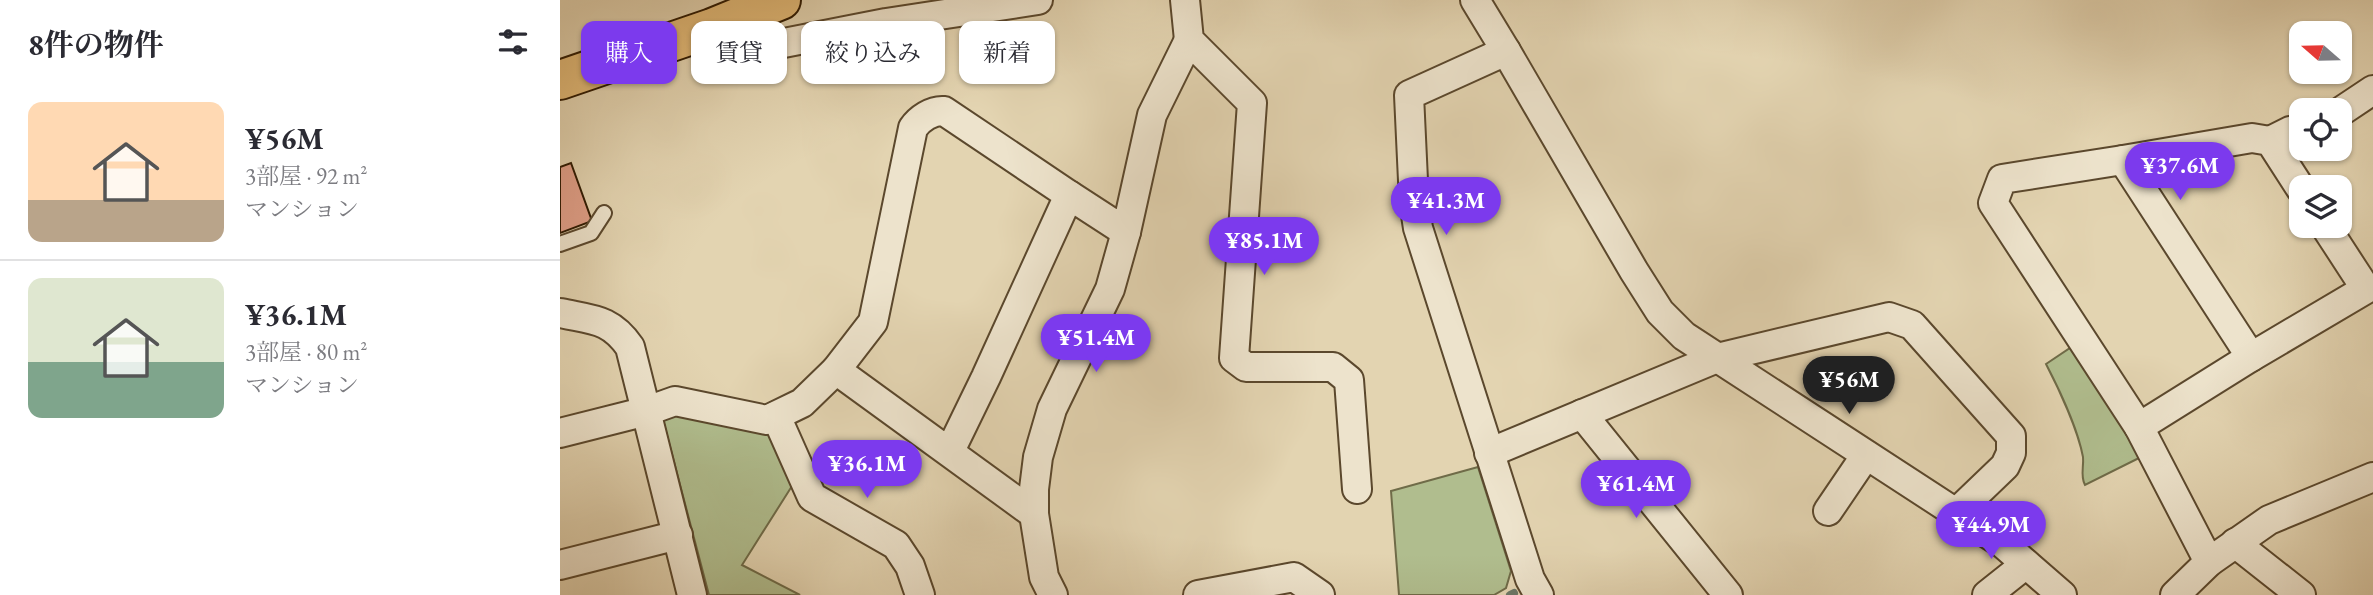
<!DOCTYPE html>
<html lang="ja">
<head>
<meta charset="utf-8">
<style>
  :root { --surface:#fff; --page:#f7f7f7; --text:#2b2b33; --muted:#7c7c81; --line:#e1e1e2; --accent:#7c3aed }
  body { margin:0; font-family:"EB Garamond","Noto Serif JP",serif; background:var(--page); color:var(--text); height:100vh; display:flex; flex-direction:column; font-size:26px; white-space:nowrap }
  * { box-sizing:border-box; margin:0 }
  p { font-size:23px; color:var(--muted) }
  .icon { flex:none; width:38px; height:38px; fill:none; stroke:currentColor; stroke-width:2; stroke-linecap:round; stroke-linejoin:round }
  .map { position:relative; flex:1; overflow:hidden }
  .drawer { display:flex; flex-direction:column; background:var(--surface); width:560px }
  .drawer>* { flex:none }
  .banner { position:absolute; left:21px; top:21px; width:665px; height:63px; display:flex; gap:14px }
  .needle { width:46px; rotate:290deg }
  .tools { position:absolute; left:1729px; top:21px; display:grid; gap:14px }
  .tools a { display:grid; place-items:center; width:63px; height:63px; border-radius:14px; background:var(--surface); box-shadow:0 2px 5px #0004; font-size:35px }
  .price { position:absolute; translate:-50% -60px; padding:0 16px; border-radius:24px; background:var(--accent); color:#fff; font-size:23px; line-height:46px; filter:drop-shadow(0 2px 4px #0008) }
  .price::after { content:''; position:absolute; left:50%; top:42px; width:21px; height:16px; margin-left:-10px; background:inherit; clip-path:polygon(0 0,100% 0,50% 100%) }
  .price.selected { background:#222; color:#fff }
  ul { padding:0; list-style:none }
  li { display:flex; align-items:center; gap:21px; height:175px; padding:0 28px }
  li+li { border-top:2px solid var(--line) }
  li span { display:grid; place-items:center; flex:none; width:196px; height:140px; border-radius:14px; color:#555 }
  li>.icon { margin-inline-start:auto }
  span .icon { width:84px; height:84px; fill:#fffc; stroke-width:1 }
  li b { font-size:30px }
  h2 { display:flex; justify-content:space-between; align-items:center; height:84px; padding:0 28px; font-size:30px }
  .chip { padding:0 24px; border-radius:14px; background:var(--surface); box-shadow:0 2px 5px #0004; font-size:24px; line-height:63px }
  .chip.selected { background:var(--accent); color:#fff }
  main { display:flex; flex:1; min-height:0 }
  .map>svg:first-child { display:block }
</style>
</head>
<body>
<main>
<section class="drawer">
<h2>8件の物件<svg class="icon" aria-label="filters" viewBox="0 0 24 24"><path d="M4 7h16M4 17h16"/><circle cx="9" cy="7" r="2"/><circle cx="15" cy="17" r="2"/></svg></h2>
<ul>
<li><span style="background:linear-gradient(#ffd9b3 70%,#b9a48a 0)"><svg class="icon" aria-label="home" viewBox="0 0 24 24"><path d="M3 11l9-7 9 7M6 9v11h12V9"/></svg></span><div><b>¥56M</b><p>3部屋 · 92 m²</p><p>マンション</p></div></li>
<li><span style="background:linear-gradient(#dfe7d0 60%,#7fa58c 0)"><svg class="icon" aria-label="home" viewBox="0 0 24 24"><path d="M3 11l9-7 9 7M6 9v11h12V9"/></svg></span><div><b>¥36.1M</b><p>3部屋 · 80 m²</p><p>マンション</p></div></li>
</ul>
</section>
<div class="map">
<svg width="1813" height="595" viewBox="0 0 1813 595">
  <rect width="100%" height="100%" fill="#e3d4b1"/>
  <filter id="stains"><feTurbulence type="fractalNoise" baseFrequency=".00286" numOctaves="4"/><feColorMatrix values="0 0 0 0 .2 0 0 0 0 .09 0 0 0 0 .02 0 0 0 .5 -.17"/></filter>
  <radialGradient id="worn" r=".72"><stop offset=".6" stop-color="#630" stop-opacity="0"/><stop offset="1" stop-color="#630" stop-opacity=".3"/></radialGradient>
  <g fill="#b0bd8e" stroke="#6f6b48" stroke-width="2">
    <path d="M1513,346L1583,456L1525,485C1520,476 1524,467 1523,457C1518,430 1499,389 1486,364Z"/>
    <polygon points="114,411 208,432 232,486 182,565 240,595 149,595 103,420"/>
    <polygon points="918,467 951,571 946,588 934,595 839,595 831,491"/>
  </g>
  <g fill="none" stroke-linecap="round" stroke-linejoin="round">
    <polyline stroke="#6c7868" stroke-width="8" points="950,595 954,593"/>
  </g>
  <polygon fill="#df9e87" stroke="#2e1901" stroke-width="2" points="11,163 32,221 0,233 0,167"/>
  <g fill="none" stroke-linecap="round" stroke-linejoin="round">
    <g stroke="#5b482d" stroke-width="18">
      <polyline id="service" points="0,244 31,233 44,213"/>
    </g>
    <g stroke="#5b482d" stroke-width="32">
      <g id="minor">
        <polyline points="625,0 629,40 692,103 674,358 686,367 773,367 789,380 797,489"/>
        <polyline points="915,0 946,51 1074,271 1100,312 1124,336 1442,543 1502,595"/>
        <polyline points="152,28 203,47 326,23 478,0"/>
        <polyline points="946,51 849,95 854,202 858,228 970,579 979,595"/>
        <polyline points="1780,112 1813,90"/>
        <polyline points="1710,141 1730,131 1741,129"/>
        <polyline points="1563,160 1442,179 1433,203 1579,427"/>
        <polyline points="509,195 566,232 592,115 629,40"/>
        <path d="M0,313C32,320 50,318 70,347L132,595"/>
        <polyline points="1691,357 1563,160 1692,138 1710,141 1741,189"/>
        <polyline points="1022,414 1168,595"/>
        <polyline points="216,416 252,497 336,545 350,566 360,595"/>
        <polyline points="0,433 87,411 115,401 207,420 242,403 276,370"/>
        <path d="M390,451L426,377L509,195L384,111C372,110 359,119 353,128L313,322L276,370L474,514"/>
        <polyline points="929,453 1157,358 1329,317 1352,325 1451,436 1451,453 1445,466 1396,513"/>
        <polyline points="1268,511 1306,455"/>
        <polyline points="1675,543 1741,595"/>
        <polyline points="1649,562 1579,427 1691,357 1806,289 1765,226"/>
        <polyline points="0,565 118,535"/>
        <polyline points="493,595 484,577 474,514 474,489 478,457 492,409 550,289 566,232"/>
        <polyline points="638,595 734,577 760,595"/>
        <polyline points="1427,595 1466,564"/>
        <polyline points="1615,595 1649,562 1709,520 1813,477"/>
      </g>
    </g>
    <g stroke="#2e1901" stroke-width="42">
      <polyline id="trunk" points="0,80 152,28 221,0"/>
    </g>
    <use href="#service" stroke="#ede3cc" stroke-width="14"/>
    <use href="#minor" stroke="#ede3cc" stroke-width="28"/>
    <use href="#trunk" stroke="#e2ba78" stroke-width="38"/>
  </g>
  <rect width="100%" height="100%" filter="url(#stains)"/>
  <rect width="100%" height="100%" fill="url(#worn)"/>
</svg>
<div class="tools">
<a><svg class="needle" viewBox="-14 -14 28 28"><path d="M0-13l5 13h-10z" fill="#e53935"/><path d="M0 13l5-13h-10z" fill="#7c7c81"/></svg></a>
<a><svg class="icon" aria-label="locate" viewBox="0 0 24 24"><circle cx="12" cy="12" r="6"/><path d="M12 2v4M12 18v4M2 12h4M18 12h4"/></svg></a>
<a><svg class="icon" aria-label="layers" viewBox="0 0 24 24"><path d="M12 4l9 5-9 5-9-5zM3 14l9 5 9-5"/></svg></a>
</div>
<b class="price" style="left:1620px;top:202px">¥37.6M</b>
<b class="price" style="left:886px;top:237px">¥41.3M</b>
<b class="price" style="left:704px;top:277px">¥85.1M</b>
<b class="price" style="left:536px;top:374px">¥51.4M</b>
<b class="price selected" style="left:1289px;top:416px">¥56M</b>
<b class="price" style="left:307px;top:500px">¥36.1M</b>
<b class="price" style="left:1076px;top:520px">¥61.4M</b>
<b class="price" style="left:1431px;top:561px">¥44.9M</b>
<div class="banner">
<a class="chip selected">購入</a>
<a class="chip">賃貸</a>
<a class="chip">絞り込み</a>
<a class="chip">新着</a>
</div>
</div>
</main>
</body>
</html>
